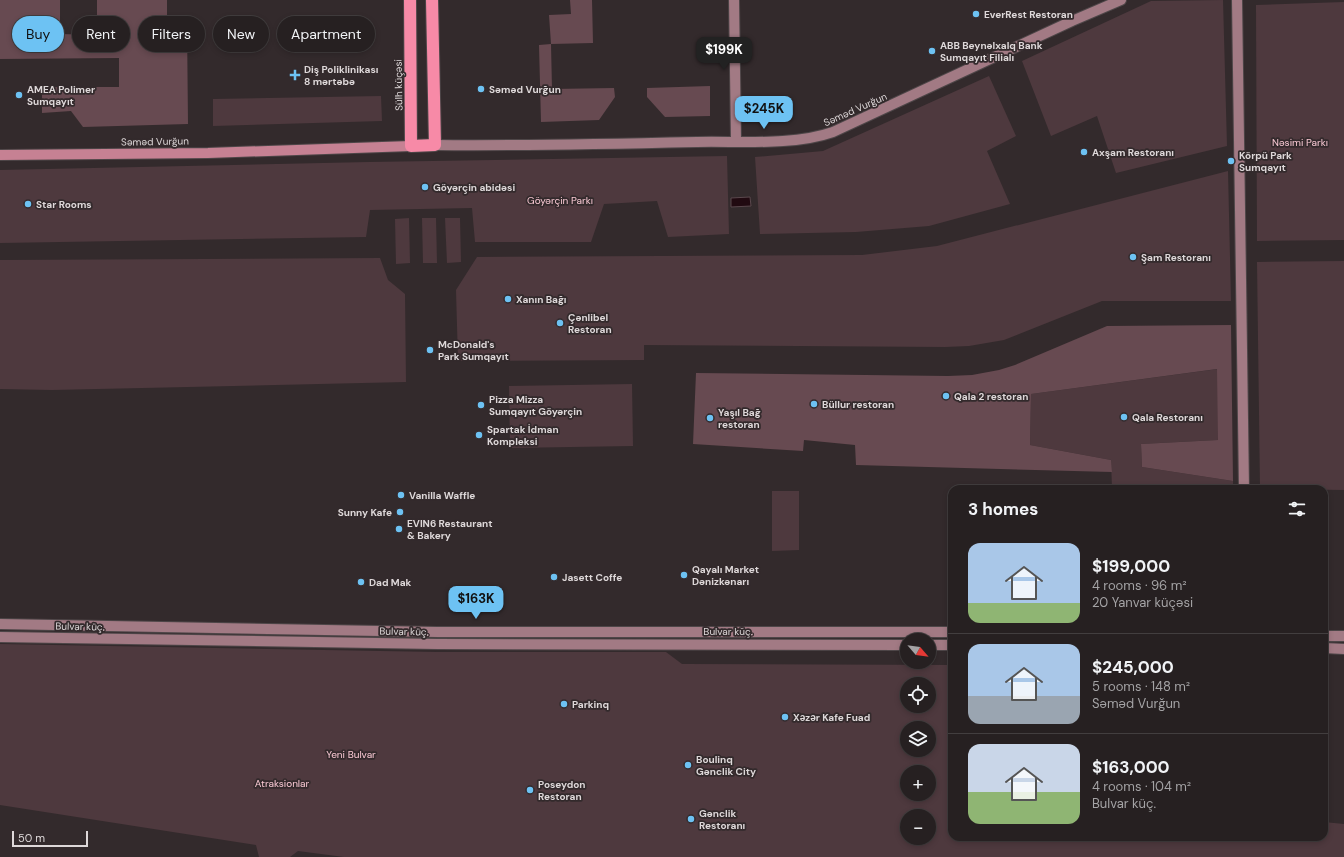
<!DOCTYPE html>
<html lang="en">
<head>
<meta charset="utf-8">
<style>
  :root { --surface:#262021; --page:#322d2e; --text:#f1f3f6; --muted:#a4a3a5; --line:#423e3f; --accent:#6dc2f3 }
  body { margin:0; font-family:"DM Sans",sans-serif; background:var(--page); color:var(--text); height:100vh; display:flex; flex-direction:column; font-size:15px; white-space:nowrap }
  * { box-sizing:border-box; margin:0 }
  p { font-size:13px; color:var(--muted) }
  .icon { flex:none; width:22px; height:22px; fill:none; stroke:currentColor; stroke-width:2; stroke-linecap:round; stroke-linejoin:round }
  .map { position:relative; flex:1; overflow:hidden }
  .sheet { position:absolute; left:948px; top:485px; width:380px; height:356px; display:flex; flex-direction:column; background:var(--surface); border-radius:12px; box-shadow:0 2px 6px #0003,0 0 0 1px var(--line) }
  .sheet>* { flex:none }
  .top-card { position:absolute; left:12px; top:16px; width:380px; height:36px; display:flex; gap:8px }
  .needle { width:26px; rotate:118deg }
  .buttons { position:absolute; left:900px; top:633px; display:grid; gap:8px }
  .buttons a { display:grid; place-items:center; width:36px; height:36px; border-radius:50%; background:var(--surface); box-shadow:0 2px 6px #0003,0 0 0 1px var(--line); font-size:20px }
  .scale { position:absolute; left:12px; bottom:10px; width:76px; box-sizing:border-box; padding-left:4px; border:2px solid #ded8d9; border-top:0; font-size:11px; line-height:14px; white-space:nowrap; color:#ded8d9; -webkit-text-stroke:3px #332a2c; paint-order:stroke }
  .price { position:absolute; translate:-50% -34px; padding:0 9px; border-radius:8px; background:var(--accent); color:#111; font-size:13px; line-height:26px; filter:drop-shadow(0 1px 2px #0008) }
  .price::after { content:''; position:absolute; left:50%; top:24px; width:12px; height:9px; margin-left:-6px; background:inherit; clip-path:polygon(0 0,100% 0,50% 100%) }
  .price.active { background:#222; color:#fff }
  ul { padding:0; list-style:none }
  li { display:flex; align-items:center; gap:12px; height:100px; padding:0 20px }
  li+li { border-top:1px solid var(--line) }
  li span { display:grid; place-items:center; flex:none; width:112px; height:80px; border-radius:12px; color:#555 }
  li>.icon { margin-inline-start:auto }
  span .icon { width:48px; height:48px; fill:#fffc; stroke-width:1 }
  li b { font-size:17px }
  h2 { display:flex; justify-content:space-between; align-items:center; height:48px; padding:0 20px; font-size:17px }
  .chip { padding:0 14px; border-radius:18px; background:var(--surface); box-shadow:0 2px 6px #0003,0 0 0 1px var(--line); font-size:14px; line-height:36px }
  .chip.active { background:var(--accent); color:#111 }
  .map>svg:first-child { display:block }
</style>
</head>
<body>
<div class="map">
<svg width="1344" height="857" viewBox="0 0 1344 857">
  <rect width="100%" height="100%" fill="#332a2c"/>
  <g fill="#4e393e" fill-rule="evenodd">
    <polygon points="1223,0 1227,146 1116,173 1097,116 1051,136 1022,61 1151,1"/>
    <polygon points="1344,2 1344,240 1257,241 1256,5"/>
    <polygon points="989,76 1016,136 987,151 1010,204 929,226 856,232 760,234 755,157 823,151"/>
    <polygon points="381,96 382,121 213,126 213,99"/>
    <polygon points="727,156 729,234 668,237 657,201 604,204 591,242 475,242 472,208 370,210 366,237 0,243 0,170 369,162"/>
    <polygon points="1228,171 1231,301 1102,301 1004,340 969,346 945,347 644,345 644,360 458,361 456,290 477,257 862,255 937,246"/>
    <polygon points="409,218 410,263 396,264 395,219"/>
    <polygon points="422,218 436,218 437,263 423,263"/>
    <polygon points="445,218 460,218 461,262 447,263"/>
    <polygon points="380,258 388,280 405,294 406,382 52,390 0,389 0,260"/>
    <polygon points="1344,261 1344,490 1260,489 1257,262"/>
    <polygon points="1218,369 1218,440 1141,444 1142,467 1233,481 1233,489 1112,489 1111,460 1030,445 1031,394"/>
    <polygon points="632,384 633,446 510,448 509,386"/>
    <polygon points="772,491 799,491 799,550 772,551"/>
    <path d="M0,644L437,652H666L682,664L952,665V837H1324V822L1344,824V857H344L298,851L290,857H259L256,845L0,805ZM907,684H929V706H907ZM907,728H929V750H907ZM907,772H929V794H907ZM907,816H929V838H907Z"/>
  </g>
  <g fill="#674a51">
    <polygon points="0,0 60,0 60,34 97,35 97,0 167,0 167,22 187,23 188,124 83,127 71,111 42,113 42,87 119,87 119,58 0,59"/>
    <polygon points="570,0 592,0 593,43 551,44 552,89 614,88 615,97 599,120 541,122 539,45 551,44 549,15 571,14"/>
    <polygon points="710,86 710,116 665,117 647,97 647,88"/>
    <polygon points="1231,325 1233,481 1142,467 1141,444 1218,440 1217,369 1031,394 1030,445 1111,460 1112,472 856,465 855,445 804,440 803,451 693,444 696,373 948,376 972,375 999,370 1015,365 1107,326"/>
  </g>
  <polygon fill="#210a11" stroke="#5a484d" points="750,197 751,206 731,207 731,198"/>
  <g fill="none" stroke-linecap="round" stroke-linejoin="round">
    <g stroke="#4e4648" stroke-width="12">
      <g id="secondary">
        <polyline points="734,0 736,141"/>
        <polyline points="1237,0 1244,489"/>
        <path d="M435,145C523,146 610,144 697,142C740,141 793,146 833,132L1072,21L1121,0"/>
        <polyline points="0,624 437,632 952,632"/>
        <polyline points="1324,636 1344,636"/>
        <polyline points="0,637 437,644 907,645"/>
        <polyline points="929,645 952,645"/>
        <polyline points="1324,648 1344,649"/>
      </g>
    </g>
    <g stroke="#4e4648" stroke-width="12">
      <polyline id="primary" points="0,155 208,153 411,146"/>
    </g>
    <g stroke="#4e4648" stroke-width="14">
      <polyline id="highway" points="410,0 411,146 435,145 432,0"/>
    </g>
    <use href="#secondary" stroke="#a27a84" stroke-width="10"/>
    <use href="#primary" stroke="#c68193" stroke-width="10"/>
    <use href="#highway" stroke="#f78aa7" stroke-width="12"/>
  </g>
  <g fill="#6dc2f3" stroke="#332a2c" stroke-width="1.5">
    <circle cx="976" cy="14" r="4"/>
    <circle cx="932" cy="51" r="4"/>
    <path d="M293 69h4v4h4v4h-4v4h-4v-4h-4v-4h4z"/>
    <circle cx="481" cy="89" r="4"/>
    <circle cx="19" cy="95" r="4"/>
    <circle cx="1084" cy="152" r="4"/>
    <circle cx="1231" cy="161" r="4"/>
    <circle cx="425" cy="187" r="4"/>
    <circle cx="28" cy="204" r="4"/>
    <circle cx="1133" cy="257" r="4"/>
    <circle cx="508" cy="299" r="4"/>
    <circle cx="560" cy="323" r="4"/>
    <circle cx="430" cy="350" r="4"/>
    <circle cx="946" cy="396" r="4"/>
    <circle cx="814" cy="404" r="4"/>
    <circle cx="481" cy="405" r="4"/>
    <circle cx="1124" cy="417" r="4"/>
    <circle cx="710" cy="418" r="4"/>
    <circle cx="479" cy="435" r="4"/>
    <circle cx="401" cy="495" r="4"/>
    <circle cx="400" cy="512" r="4"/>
    <circle cx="399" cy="529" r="4"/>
    <circle cx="684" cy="575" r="4"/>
    <circle cx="554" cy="577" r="4"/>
    <circle cx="361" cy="582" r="4"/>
    <circle cx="564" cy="704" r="4"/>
    <circle cx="785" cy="717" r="4"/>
    <circle cx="688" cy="765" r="4"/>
    <circle cx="530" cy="790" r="4"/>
    <circle cx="691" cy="819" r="4"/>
  </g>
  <g text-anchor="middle" stroke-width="3.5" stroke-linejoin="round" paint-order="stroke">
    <g font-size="10" font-weight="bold" fill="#ded8d9" stroke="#332a2c" text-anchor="start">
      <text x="984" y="18">EverRest Restoran</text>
      <text x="940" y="49">ABB Beynəlxalq Bank<tspan x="940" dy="12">Sumqayıt Filialı</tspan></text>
      <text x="304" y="73">Diş Poliklinikası<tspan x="304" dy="12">8 mərtəbə</tspan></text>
      <text x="27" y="93">AMEA Polimer<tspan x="27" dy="12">Sumqayıt</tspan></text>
      <text x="489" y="93">Səməd Vurğun</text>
      <text x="1092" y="156">Axşam Restoranı</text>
      <text x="1239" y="159">Körpü Park<tspan x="1239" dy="12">Sumqayıt</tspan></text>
      <text x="433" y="191">Göyərçin abidəsi</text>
      <text x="36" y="208">Star Rooms</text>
      <text x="1141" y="261">Şam Restoranı</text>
      <text x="516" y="303">Xanın Bağı</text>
      <text x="568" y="321">Çənlibel<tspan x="568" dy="12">Restoran</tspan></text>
      <text x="438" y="348">McDonald's<tspan x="438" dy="12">Park Sumqayıt</tspan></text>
      <text x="954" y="400">Qala 2 restoran</text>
      <text x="489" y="403">Pizza Mizza<tspan x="489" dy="12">Sumqayıt Göyərçin</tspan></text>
      <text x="822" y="408">Büllur restoran</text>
      <text x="718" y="416">Yaşıl Bağ<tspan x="718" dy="12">restoran</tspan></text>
      <text x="1132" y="421">Qala Restoranı</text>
      <text x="487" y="433">Spartak İdman<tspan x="487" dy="12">Kompleksi</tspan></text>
      <text x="409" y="499">Vanilla Waffle</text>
      <text x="392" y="516" text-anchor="end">Sunny Kafe</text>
      <text x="407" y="527">EVIN6 Restaurant<tspan x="407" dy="12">&amp; Bakery</tspan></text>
      <text x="692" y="573">Qayalı Market<tspan x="692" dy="12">Dənizkənarı</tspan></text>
      <text x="562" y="581">Jasett Coffe</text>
      <text x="369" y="586">Dad Mak</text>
      <text x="572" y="708">Parkinq</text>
      <text x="793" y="721">Xәzәr Kafe Fuad</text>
      <text x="696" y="763">Boulinq<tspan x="696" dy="12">Gənclik City</tspan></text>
      <text x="538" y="788">Poseydon<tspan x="538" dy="12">Restoran</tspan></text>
      <text x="699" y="817">Gənclik<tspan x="699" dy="12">Restoranı</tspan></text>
    </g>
    <g font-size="10" fill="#ded8d9" stroke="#332a2c">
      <text transform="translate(398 85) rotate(-91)" y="4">Sülh küçəsi</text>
      <text transform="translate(855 109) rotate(-24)" y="4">Səməd Vurğun</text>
      <text transform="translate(155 141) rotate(-1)" y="4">Səməd Vurğun</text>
      <text transform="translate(80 626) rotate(1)" y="4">Bulvar küç.</text>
      <text transform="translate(404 631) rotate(1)" y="4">Bulvar küç.</text>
      <text x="728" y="635">Bulvar küç.</text>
    </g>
    <g font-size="10" fill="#fac9d4" stroke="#332a2c">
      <text x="1300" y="146">Nəsimi Parkı</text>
      <text x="560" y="204">Göyərçin Parkı</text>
      <text x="351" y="758">Yeni Bulvar</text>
      <text x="282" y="787">Atraksionlar</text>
    </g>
  </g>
</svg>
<div class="buttons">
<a><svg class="needle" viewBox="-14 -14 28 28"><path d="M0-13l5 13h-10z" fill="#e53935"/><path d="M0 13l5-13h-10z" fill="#a4a3a5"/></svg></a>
<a><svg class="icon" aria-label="locate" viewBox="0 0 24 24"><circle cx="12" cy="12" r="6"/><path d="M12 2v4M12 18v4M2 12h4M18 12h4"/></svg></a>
<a><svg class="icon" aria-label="layers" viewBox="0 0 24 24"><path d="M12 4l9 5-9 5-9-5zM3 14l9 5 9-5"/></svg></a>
<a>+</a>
<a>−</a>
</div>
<div class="scale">50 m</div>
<b class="price active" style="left:724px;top:71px">$199K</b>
<b class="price" style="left:764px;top:130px">$245K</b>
<b class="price" style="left:476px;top:620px">$163K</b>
<div class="top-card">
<a class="chip active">Buy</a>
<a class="chip">Rent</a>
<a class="chip">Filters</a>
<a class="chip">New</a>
<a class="chip">Apartment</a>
</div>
<section class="sheet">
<h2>3 homes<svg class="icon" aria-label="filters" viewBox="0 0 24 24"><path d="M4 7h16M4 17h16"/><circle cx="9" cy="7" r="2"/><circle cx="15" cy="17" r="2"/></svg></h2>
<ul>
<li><span style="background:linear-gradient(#a9c7e8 75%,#8fb573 0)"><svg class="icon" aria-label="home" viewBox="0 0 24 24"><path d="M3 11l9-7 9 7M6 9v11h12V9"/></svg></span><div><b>$199,000</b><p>4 rooms · 96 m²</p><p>20 Yanvar küçəsi</p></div></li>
<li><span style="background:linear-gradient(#a9c7e8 65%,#9aa5b1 0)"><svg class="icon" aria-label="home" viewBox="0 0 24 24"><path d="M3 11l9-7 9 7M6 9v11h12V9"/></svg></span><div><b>$245,000</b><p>5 rooms · 148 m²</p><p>Səməd Vurğun</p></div></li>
<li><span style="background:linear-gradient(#c9d6e8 60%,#8fb573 0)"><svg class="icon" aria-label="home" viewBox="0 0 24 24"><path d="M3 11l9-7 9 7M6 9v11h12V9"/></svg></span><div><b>$163,000</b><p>4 rooms · 104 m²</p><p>Bulvar küç.</p></div></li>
</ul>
</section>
</div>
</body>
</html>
